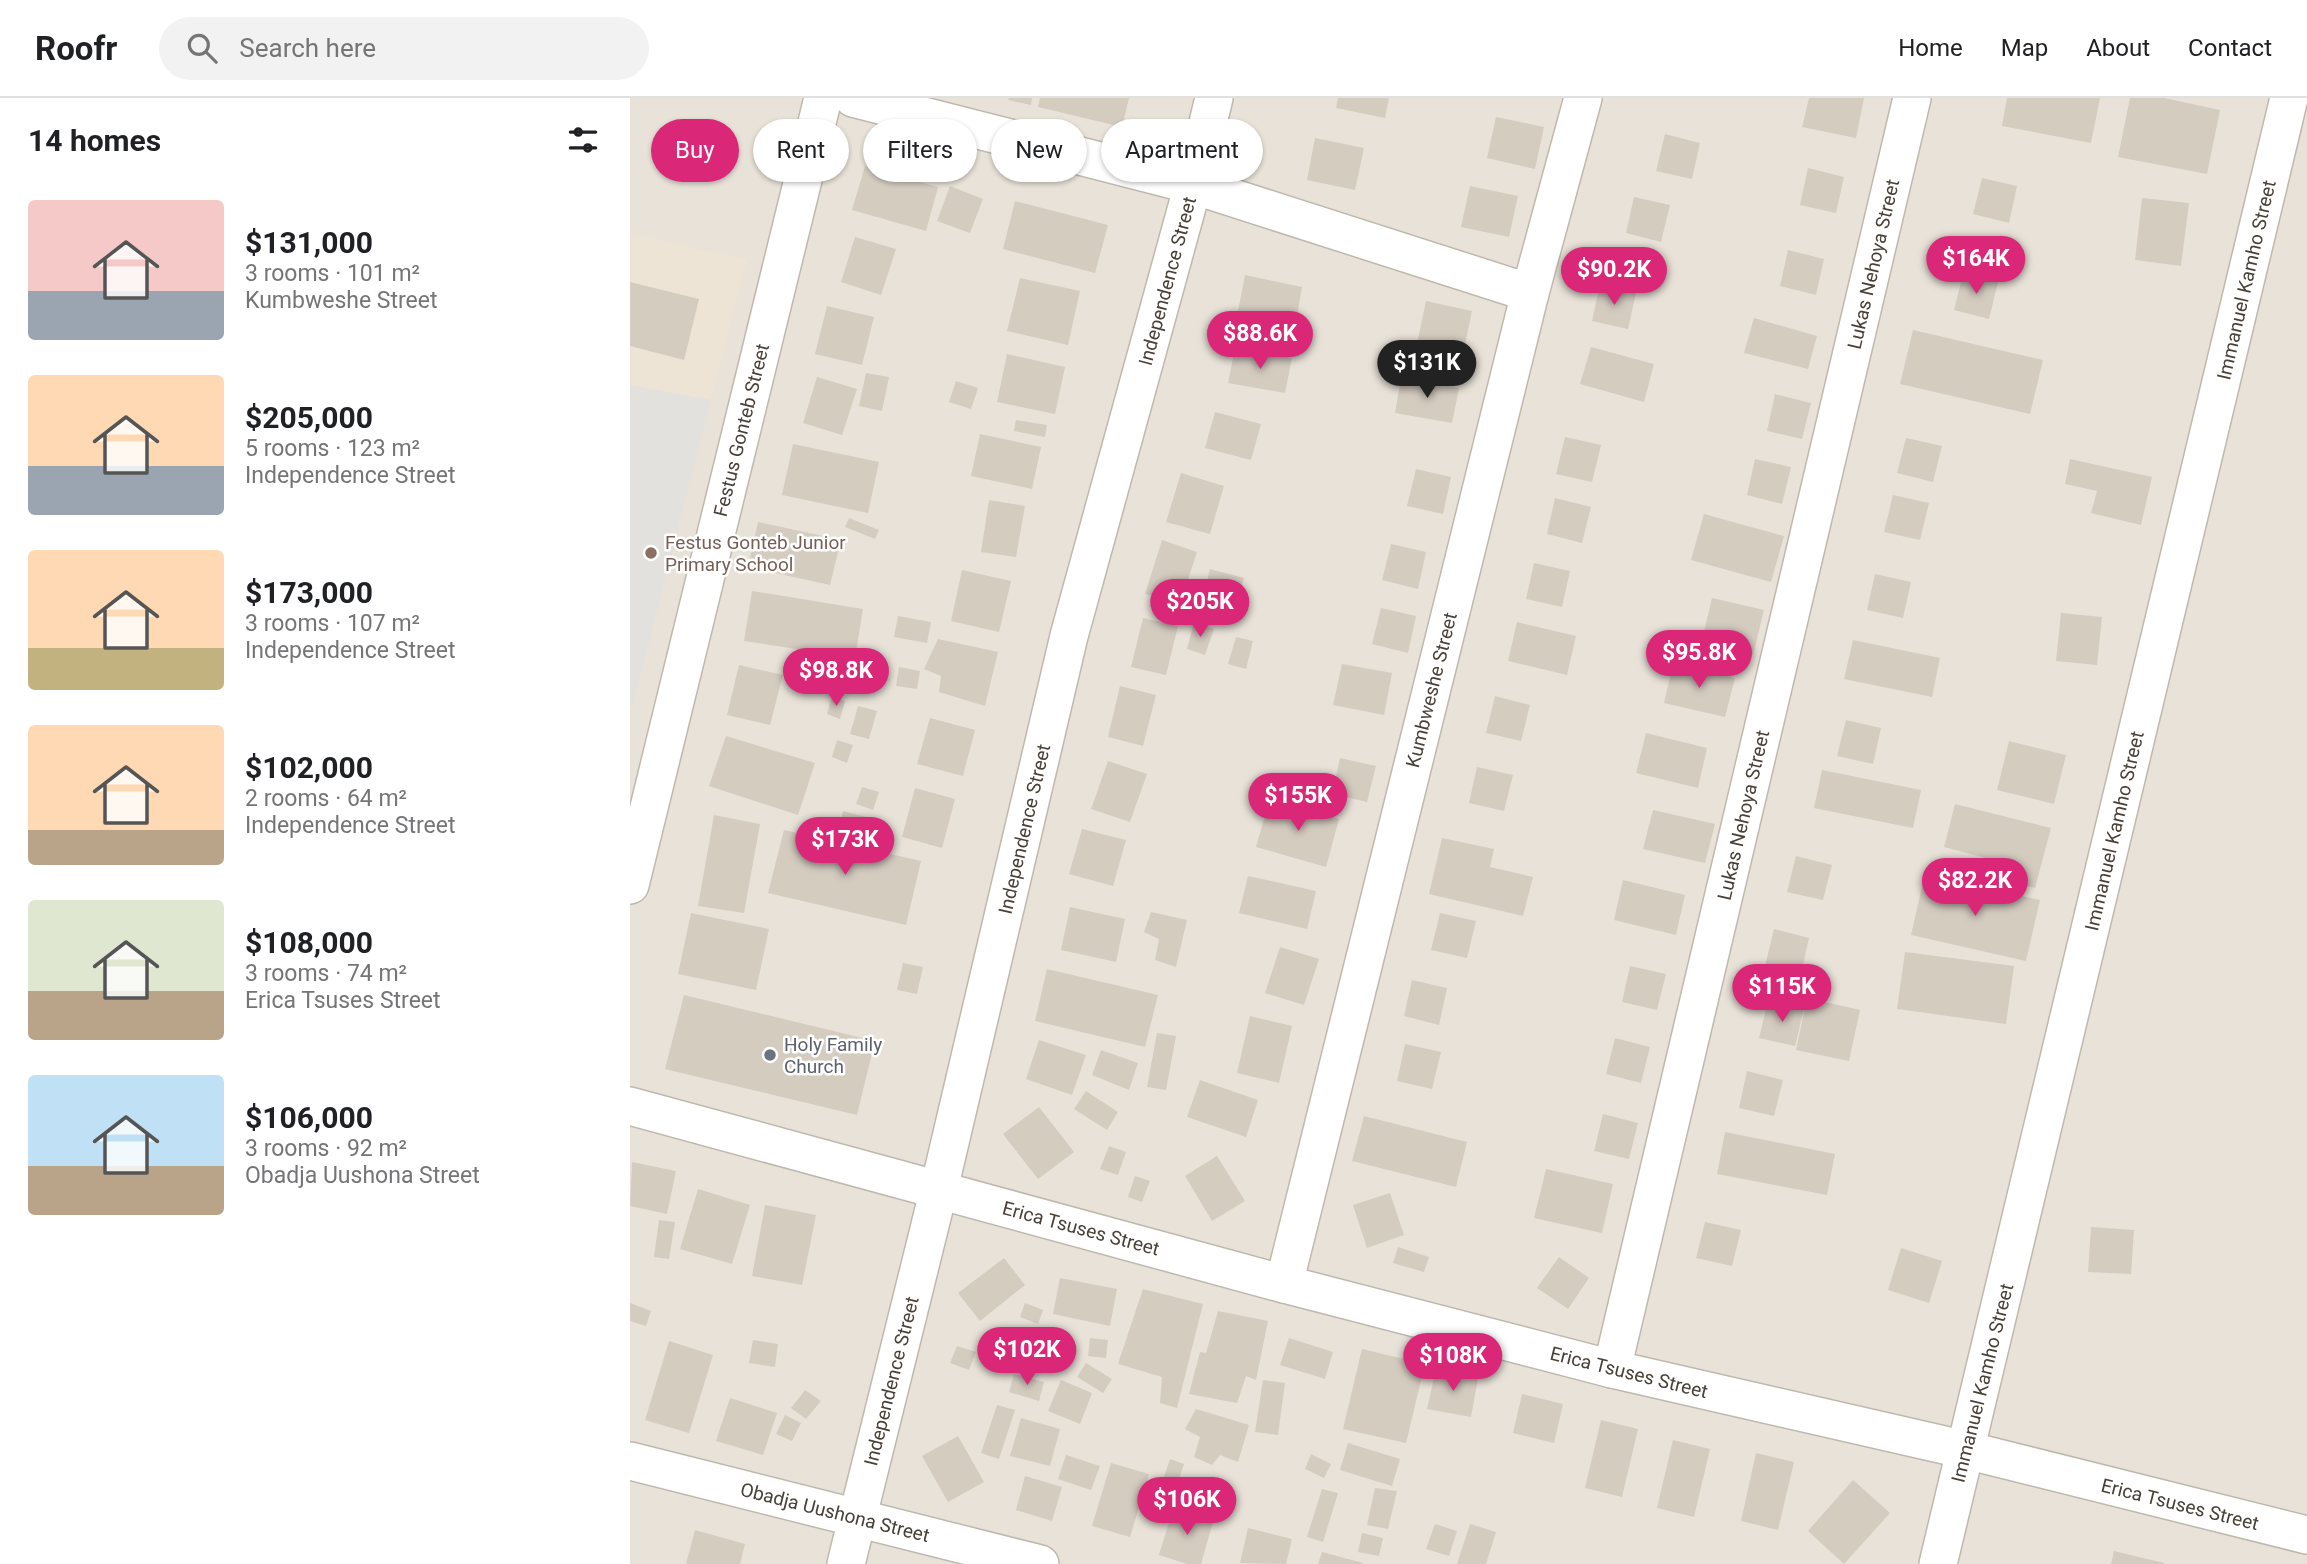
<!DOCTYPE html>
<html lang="en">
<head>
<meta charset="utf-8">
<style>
  :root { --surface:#fff; --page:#f2f2f2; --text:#202124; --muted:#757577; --line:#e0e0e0; --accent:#db2777 }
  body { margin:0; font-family:Roboto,sans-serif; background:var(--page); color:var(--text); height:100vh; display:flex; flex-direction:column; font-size:26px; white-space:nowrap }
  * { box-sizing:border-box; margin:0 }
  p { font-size:23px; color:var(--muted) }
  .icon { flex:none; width:38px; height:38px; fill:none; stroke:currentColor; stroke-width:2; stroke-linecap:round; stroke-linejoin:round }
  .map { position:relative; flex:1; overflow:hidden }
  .panel { display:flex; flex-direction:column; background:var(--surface); width:630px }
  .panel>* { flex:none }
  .top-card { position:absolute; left:21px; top:21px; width:665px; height:63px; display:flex; gap:14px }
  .price { position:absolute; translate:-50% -60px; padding:0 16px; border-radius:24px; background:var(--accent); color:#fff; font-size:23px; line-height:46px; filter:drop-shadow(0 2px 4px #0008) }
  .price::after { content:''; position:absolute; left:50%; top:42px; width:21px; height:16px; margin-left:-10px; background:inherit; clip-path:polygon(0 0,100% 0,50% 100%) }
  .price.current { background:#222; color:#fff }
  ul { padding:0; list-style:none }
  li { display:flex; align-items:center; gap:21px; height:175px; padding:0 28px }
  li span { display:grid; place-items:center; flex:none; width:196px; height:140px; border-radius:7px; color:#555 }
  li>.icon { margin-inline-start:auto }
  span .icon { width:84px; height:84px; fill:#fffc; stroke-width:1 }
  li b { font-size:30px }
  h2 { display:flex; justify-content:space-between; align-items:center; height:84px; padding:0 28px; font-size:30px }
  .chip { padding:0 24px; border-radius:32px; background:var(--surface); box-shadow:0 2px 5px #0004; font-size:24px; line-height:63px }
  .chip.current { background:var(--accent); color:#fff }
  header { display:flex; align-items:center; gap:42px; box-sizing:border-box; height:98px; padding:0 35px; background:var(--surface); border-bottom:2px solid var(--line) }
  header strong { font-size:33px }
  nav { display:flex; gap:38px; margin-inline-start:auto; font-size:24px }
  .search { width:490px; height:63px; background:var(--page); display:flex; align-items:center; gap:18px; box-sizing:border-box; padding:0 24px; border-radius:38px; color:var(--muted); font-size:26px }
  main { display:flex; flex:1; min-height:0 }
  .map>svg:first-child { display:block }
</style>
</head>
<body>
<header>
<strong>Roofr</strong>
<div class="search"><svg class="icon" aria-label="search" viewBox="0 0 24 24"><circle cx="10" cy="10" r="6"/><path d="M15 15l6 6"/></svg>Search here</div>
<nav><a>Home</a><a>Map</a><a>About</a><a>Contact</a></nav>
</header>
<main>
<section class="panel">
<h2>14 homes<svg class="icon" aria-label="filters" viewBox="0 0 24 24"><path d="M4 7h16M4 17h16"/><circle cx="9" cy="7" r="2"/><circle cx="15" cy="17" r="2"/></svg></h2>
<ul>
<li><span style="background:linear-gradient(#f6c9c9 65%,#9aa5b1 0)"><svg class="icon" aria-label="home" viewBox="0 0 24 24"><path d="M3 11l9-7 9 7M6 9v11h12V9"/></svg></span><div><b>$131,000</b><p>3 rooms · 101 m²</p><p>Kumbweshe Street</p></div></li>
<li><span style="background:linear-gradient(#ffd9b3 65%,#9aa5b1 0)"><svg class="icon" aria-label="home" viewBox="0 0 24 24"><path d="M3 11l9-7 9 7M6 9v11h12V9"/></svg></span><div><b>$205,000</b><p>5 rooms · 123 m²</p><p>Independence Street</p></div></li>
<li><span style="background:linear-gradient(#ffd9b3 70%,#c2b280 0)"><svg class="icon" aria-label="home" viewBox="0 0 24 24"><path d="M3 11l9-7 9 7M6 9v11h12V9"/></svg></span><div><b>$173,000</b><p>3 rooms · 107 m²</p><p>Independence Street</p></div></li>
<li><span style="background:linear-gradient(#ffd9b3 75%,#b9a48a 0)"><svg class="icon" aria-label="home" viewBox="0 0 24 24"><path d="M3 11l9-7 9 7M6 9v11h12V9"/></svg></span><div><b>$102,000</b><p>2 rooms · 64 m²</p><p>Independence Street</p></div></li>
<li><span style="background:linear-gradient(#dfe7d0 65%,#b9a48a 0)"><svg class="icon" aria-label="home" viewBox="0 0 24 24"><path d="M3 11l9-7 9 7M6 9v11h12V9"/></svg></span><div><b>$108,000</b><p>3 rooms · 74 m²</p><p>Erica Tsuses Street</p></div></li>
<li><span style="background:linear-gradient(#bfe0f5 65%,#b9a48a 0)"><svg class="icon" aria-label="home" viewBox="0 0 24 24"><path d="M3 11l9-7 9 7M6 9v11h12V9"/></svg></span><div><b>$106,000</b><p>3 rooms · 92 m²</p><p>Obadja Uushona Street</p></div></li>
</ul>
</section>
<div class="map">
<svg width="1677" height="1466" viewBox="0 0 1677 1466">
  <rect width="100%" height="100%" fill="#f4f1ea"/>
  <rect fill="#e8e2d8" x="0" y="0" width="1677" height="1466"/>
  <polygon fill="#ede4d5" points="0,136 117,161 0,620"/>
  <polygon fill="#e3e1de" points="0,287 81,302 3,608 0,607"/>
  <g fill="#d5ccc0">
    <polygon points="379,0 402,0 401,7 378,2"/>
    <polygon points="410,0 499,0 492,29 408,9"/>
    <polygon points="708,0 759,0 755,20 706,10"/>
    <polygon points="1179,0 1234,0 1226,40 1172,29"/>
    <polygon points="1377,0 1470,0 1461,45 1372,28"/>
    <polygon points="1500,0 1534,0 1590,12 1577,76 1488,59"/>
    <polygon points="866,19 914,29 905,71 857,60"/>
    <polygon points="1035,36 1070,45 1062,81 1026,73"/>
    <polygon points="685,40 734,50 725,92 677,82"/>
    <polygon points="235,68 308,89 296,133 222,112"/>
    <polygon points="1178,70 1214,79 1206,115 1170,107"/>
    <polygon points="1352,80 1387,88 1379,125 1343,116"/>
    <polygon points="320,88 353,101 340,135 307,123"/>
    <polygon points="840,88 888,98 879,139 831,129"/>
    <polygon points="1004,99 1040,107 1031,144 996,135"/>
    <polygon points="1512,100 1559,105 1551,168 1505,162"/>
    <polygon points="385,103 478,127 465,175 373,151"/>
    <polygon points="225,139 266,151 251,197 211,184"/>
    <polygon points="1158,152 1194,161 1186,197 1150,188"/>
    <polygon points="1333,176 1368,184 1359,221 1324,212"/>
    <polygon points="615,177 672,189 666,224 608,213"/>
    <polygon points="390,180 450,193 438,247 377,233"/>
    <polygon points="0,184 69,201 54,262 0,248"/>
    <polygon points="970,186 1006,195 998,231 962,223"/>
    <polygon points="796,203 842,213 833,256 787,246"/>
    <polygon points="197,208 244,219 232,267 185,256"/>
    <polygon points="1124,220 1187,238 1178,271 1114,255"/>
    <polygon points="1283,232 1413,262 1400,316 1270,286"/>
    <polygon points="961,249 1024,266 1014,304 950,286"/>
    <polygon points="605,250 662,260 655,295 598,285"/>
    <polygon points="377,256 435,269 425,316 367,304"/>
    <polygon points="236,275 259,279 252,313 229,308"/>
    <polygon points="187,279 227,291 212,337 173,325"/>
    <polygon points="771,280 829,290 822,325 765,315"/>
    <polygon points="326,283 348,290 341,311 319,304"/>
    <polygon points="1145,296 1181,305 1172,341 1137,333"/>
    <polygon points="585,314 631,326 621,362 575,350"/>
    <polygon points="386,322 417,327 415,339 384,333"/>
    <polygon points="350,336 411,349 402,391 341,378"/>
    <polygon points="935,339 971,347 962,384 926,376"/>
    <polygon points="1276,340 1312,348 1303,384 1267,375"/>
    <polygon points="163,346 249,364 238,415 152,397"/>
    <polygon points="1125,361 1161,369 1152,406 1117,397"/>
    <polygon points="1440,361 1522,379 1511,427 1461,415 1467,393 1435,386"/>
    <polygon points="786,371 821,379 813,416 777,408"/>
    <polygon points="551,375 594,388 580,436 536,424"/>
    <polygon points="1263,397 1299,405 1290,442 1254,434"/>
    <polygon points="925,400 961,409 952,445 917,436"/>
    <polygon points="359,402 395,408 386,459 351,454"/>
    <polygon points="1074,416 1154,438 1141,484 1061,462"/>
    <polygon points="219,420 249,432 245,441 215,429"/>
    <polygon points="128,424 211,442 200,487 118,469"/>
    <polygon points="532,442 567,454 550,506 515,496"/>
    <polygon points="761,446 796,454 788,491 752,482"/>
    <polygon points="904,465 940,473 932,509 896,501"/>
    <polygon points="580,471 614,480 609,496 576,487"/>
    <polygon points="332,472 381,483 369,534 321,523"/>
    <polygon points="1245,476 1281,484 1273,520 1237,512"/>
    <polygon points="122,493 233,511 225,560 114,543"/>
    <polygon points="1082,500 1134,512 1123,557 1071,546"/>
    <polygon points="751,510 786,518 778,555 742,546"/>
    <polygon points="1431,515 1472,519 1467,567 1426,563"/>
    <polygon points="268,518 301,524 297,545 264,539"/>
    <polygon points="513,520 548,528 536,577 501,569"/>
    <polygon points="887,524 946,538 937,577 878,563"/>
    <polygon points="564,525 584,531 575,557 557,551"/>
    <polygon points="606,539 623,543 616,571 598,566"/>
    <polygon points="308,541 368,554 355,608 309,594 311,578 294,571"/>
    <polygon points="1223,542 1310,560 1302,599 1214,581"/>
    <polygon points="712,566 762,575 754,617 703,607"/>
    <polygon points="1043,566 1105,580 1095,619 1034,605"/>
    <polygon points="109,567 153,577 140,627 97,617"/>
    <polygon points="269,569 290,573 287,591 266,588"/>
    <polygon points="490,588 526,597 513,648 478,639"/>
    <polygon points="865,598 900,607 891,643 856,635"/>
    <polygon points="202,599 215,603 210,621 197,616"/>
    <polygon points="228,608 247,613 239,641 220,636"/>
    <polygon points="300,620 345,632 333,678 287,666"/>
    <polygon points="1216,622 1251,630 1243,666 1207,658"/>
    <polygon points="1016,635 1077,650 1068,690 1006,675"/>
    <polygon points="96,638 185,665 168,717 79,688"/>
    <polygon points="207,642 223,647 217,665 202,659"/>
    <polygon points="1379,643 1436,657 1424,706 1367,692"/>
    <polygon points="710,660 746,668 737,704 702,696"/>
    <polygon points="478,663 517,676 500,724 461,711"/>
    <polygon points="847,669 883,677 874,713 839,705"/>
    <polygon points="1192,672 1291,692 1283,730 1184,710"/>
    <polygon points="232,689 249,694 243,712 226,706"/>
    <polygon points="285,690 325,701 312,750 272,739"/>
    <polygon points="640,701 709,721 696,769 626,749"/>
    <polygon points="1325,706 1421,730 1405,790 1366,781 1371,764 1314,749"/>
    <polygon points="1023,712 1085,726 1075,765 1013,751"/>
    <polygon points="213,713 236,719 232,733 209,728"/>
    <polygon points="84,717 130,726 114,815 68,808"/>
    <polygon points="452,731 496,742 483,788 439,776"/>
    <polygon points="154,732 291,763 276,827 138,795"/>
    <polygon points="812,740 864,751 860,769 903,779 893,818 799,796"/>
    <polygon points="1166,758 1202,767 1193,802 1157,794"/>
    <polygon points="1295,776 1410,802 1396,863 1281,837"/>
    <polygon points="618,778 686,793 677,831 609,815"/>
    <polygon points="993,782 1055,797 1046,837 984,822"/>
    <polygon points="440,809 495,821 486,864 431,852"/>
    <polygon points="521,814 557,822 546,869 525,862 529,841 514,834"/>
    <polygon points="61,815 139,831 126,892 48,876"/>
    <polygon points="810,815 846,823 837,860 801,852"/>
    <polygon points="1144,831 1179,840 1171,876 1135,868"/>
    <polygon points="650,849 689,861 674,907 635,895"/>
    <polygon points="1275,854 1384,868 1376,926 1267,911"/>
    <polygon points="273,865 293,869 287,896 267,892"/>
    <polygon points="1000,868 1036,876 1027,912 992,904"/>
    <polygon points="417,871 528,897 515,949 405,923"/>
    <polygon points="782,882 817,890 809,927 774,918"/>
    <polygon points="54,897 245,943 227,1017 35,971"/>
    <polygon points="1177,900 1230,912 1219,963 1166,952"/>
    <polygon points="1138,903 1174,911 1165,948 1129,940"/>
    <polygon points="620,918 662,928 649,985 607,975"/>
    <polygon points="527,935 546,938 536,992 517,989"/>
    <polygon points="985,940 1020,949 1011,985 976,976"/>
    <polygon points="409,942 456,957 442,997 396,981"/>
    <polygon points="775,946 811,954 802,991 767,983"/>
    <polygon points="471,952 508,965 499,992 462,977"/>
    <polygon points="1117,973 1153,982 1144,1018 1109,1010"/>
    <polygon points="570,982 628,1002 616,1039 557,1019"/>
    <polygon points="456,993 488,1014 477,1032 444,1011"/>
    <polygon points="409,1009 444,1054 408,1081 373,1036"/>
    <polygon points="973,1016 1008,1025 999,1061 964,1053"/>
    <polygon points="734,1018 837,1044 826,1089 722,1063"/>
    <polygon points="1095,1034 1205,1056 1197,1097 1087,1076"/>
    <polygon points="479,1048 496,1054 488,1077 470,1071"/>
    <polygon points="587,1058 615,1103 582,1123 555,1078"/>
    <polygon points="2,1064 46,1073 37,1116 0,1108"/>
    <polygon points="916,1071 983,1086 972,1135 904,1120"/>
    <polygon points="505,1078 520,1083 512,1104 498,1099"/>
    <polygon points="68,1091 120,1107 102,1166 50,1151"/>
    <polygon points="760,1095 774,1137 737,1150 723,1107"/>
    <polygon points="135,1107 186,1117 172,1187 122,1178"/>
    <polygon points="29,1122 45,1124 39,1161 24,1159"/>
    <polygon points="1075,1124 1111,1132 1102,1168 1066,1160"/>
    <polygon points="1461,1129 1504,1132 1501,1176 1458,1174"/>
    <polygon points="768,1149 799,1159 794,1174 763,1165"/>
    <polygon points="1271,1150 1312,1163 1299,1205 1258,1192"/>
    <polygon points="929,1159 959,1180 938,1211 907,1190"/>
    <polygon points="374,1160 395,1187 350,1223 328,1195"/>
    <polygon points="430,1180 487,1191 480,1228 423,1216"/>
    <polygon points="513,1191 573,1206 547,1310 530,1305 532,1279 488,1266"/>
    <polygon points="0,1205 21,1213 16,1228 0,1223"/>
    <polygon points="395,1205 413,1212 408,1226 390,1219"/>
    <polygon points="588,1213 638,1223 626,1282 616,1278 607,1305 559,1296 570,1254 576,1255"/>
    <polygon points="460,1240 478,1242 476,1260 458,1258"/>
    <polygon points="659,1240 703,1254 695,1281 650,1267"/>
    <polygon points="123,1242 148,1246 145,1269 119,1265"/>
    <polygon points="39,1243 83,1257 59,1335 15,1322"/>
    <polygon points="327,1248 346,1254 339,1272 320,1265"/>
    <polygon points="732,1251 795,1266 776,1345 713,1331"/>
    <polygon points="456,1265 482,1281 473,1295 447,1279"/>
    <polygon points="806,1271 848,1280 841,1319 797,1311"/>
    <polygon points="384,1276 414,1284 409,1303 379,1294"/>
    <polygon points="431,1282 462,1295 450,1326 418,1313"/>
    <polygon points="633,1282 655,1285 648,1337 625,1334"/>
    <polygon points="175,1292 191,1303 176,1321 161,1310"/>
    <polygon points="892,1296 933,1306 924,1345 883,1335"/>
    <polygon points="100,1300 147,1315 133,1357 86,1343"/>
    <polygon points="367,1307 385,1312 369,1361 351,1355"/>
    <polygon points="566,1311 619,1327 608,1364 590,1357 582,1367 564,1359 570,1339 555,1331"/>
    <polygon points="155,1317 171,1325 162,1343 146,1336"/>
    <polygon points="391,1320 430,1331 420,1368 380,1358"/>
    <polygon points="971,1322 1008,1331 992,1399 955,1390"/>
    <polygon points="328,1338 354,1384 318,1404 292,1358"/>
    <polygon points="1043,1342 1080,1351 1064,1419 1027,1410"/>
    <polygon points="718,1345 770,1361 762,1388 710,1372"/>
    <polygon points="1126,1355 1164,1364 1148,1432 1111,1423"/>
    <polygon points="681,1356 701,1366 694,1380 675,1371"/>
    <polygon points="436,1357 470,1368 461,1392 428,1381"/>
    <polygon points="540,1361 554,1366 542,1401 528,1397"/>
    <polygon points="481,1365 519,1376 500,1439 462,1428"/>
    <polygon points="395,1378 432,1389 422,1423 386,1412"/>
    <polygon points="1223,1382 1260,1415 1214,1466 1178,1433"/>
    <polygon points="745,1390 767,1393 758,1431 737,1427"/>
    <polygon points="692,1391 708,1395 693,1444 677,1439"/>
    <polygon points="544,1408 584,1420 571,1466 557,1466 529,1457"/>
    <polygon points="805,1426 827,1433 819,1458 796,1451"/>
    <polygon points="840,1426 866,1434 856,1466 827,1466"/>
    <polygon points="618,1430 662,1441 656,1466 610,1465"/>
    <polygon points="65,1432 115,1446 110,1466 56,1466"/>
    <polygon points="732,1435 753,1440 749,1458 728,1454"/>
    <polygon points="1484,1453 1534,1465 1534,1466 1481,1466"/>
    <polygon points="692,1454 733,1465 733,1466 688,1466"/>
  </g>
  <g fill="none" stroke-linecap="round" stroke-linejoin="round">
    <g stroke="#bfb8ad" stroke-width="40">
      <g id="minor">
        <polyline points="223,0 563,87 900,195"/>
        <polyline points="0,787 193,0"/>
        <polyline points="0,1008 654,1186 982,1271 1336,1352 1677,1437"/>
        <polyline points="654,1186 900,195 953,0"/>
        <polyline points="982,1271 1282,0"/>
        <polyline points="0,1363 410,1466"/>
        <polyline points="216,1466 309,1091 439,538 563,87 584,0"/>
        <polyline points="1308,1466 1659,0"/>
      </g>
    </g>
    <use href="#minor" stroke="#fff" stroke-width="37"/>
  </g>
  <circle fill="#8d6e63" stroke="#fff" stroke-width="2.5" cx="21" cy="455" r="7"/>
  <circle fill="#6b7280" stroke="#fff" stroke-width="2.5" cx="140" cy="957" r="7"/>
  <g text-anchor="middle" stroke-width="5" stroke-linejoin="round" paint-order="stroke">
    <g font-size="19" fill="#484138" stroke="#fff">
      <text transform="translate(1243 166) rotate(-77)" y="7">Lukas Nehoya Street</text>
      <text transform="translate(1616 182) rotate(-77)" y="7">Immanuel Kamho Street</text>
      <text transform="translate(537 183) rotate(-75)" y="7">Independence Street</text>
      <text transform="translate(111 332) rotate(-76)" y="7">Festus Gonteb Street</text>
      <text transform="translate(801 592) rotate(-76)" y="7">Kumbweshe Street</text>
      <text transform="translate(1113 717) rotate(-77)" y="7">Lukas Nehoya Street</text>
      <text transform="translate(394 731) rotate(-77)" y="7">Independence Street</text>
      <text transform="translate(1484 733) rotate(-77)" y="7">Immanuel Kamho Street</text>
      <text transform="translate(451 1130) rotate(15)" y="7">Erica Tsuses Street</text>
      <text transform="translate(999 1274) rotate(14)" y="7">Erica Tsuses Street</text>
      <text transform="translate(261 1283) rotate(-76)" y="7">Independence Street</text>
      <text transform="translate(1352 1285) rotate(-76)" y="7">Immanuel Kamho Street</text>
      <text transform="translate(1550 1406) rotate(14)" y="7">Erica Tsuses Street</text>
      <text transform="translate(205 1414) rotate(14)" y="7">Obadja Uushona Street</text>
    </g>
    <g font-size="19" fill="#785e54" stroke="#fff" text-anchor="start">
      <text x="35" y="451">Festus Gonteb Junior<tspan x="35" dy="22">Primary School</tspan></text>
    </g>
    <g font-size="19" fill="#5b616d" stroke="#fff" text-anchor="start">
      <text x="154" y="953">Holy Family<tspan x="154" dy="22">Church</tspan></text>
    </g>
  </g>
</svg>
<b class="price" style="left:1346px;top:198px">$164K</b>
<b class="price" style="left:984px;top:209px">$90.2K</b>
<b class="price" style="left:630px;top:273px">$88.6K</b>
<b class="price current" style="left:797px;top:302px">$131K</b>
<b class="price" style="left:570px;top:541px">$205K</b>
<b class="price" style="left:1069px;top:592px">$95.8K</b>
<b class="price" style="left:206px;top:610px">$98.8K</b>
<b class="price" style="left:668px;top:735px">$155K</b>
<b class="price" style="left:215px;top:779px">$173K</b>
<b class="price" style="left:1345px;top:820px">$82.2K</b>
<b class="price" style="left:1152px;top:926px">$115K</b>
<b class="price" style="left:397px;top:1289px">$102K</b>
<b class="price" style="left:823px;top:1295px">$108K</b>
<b class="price" style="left:557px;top:1439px">$106K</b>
<div class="top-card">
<a class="chip current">Buy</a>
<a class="chip">Rent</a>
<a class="chip">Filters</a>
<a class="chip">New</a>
<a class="chip">Apartment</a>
</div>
</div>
</main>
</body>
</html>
